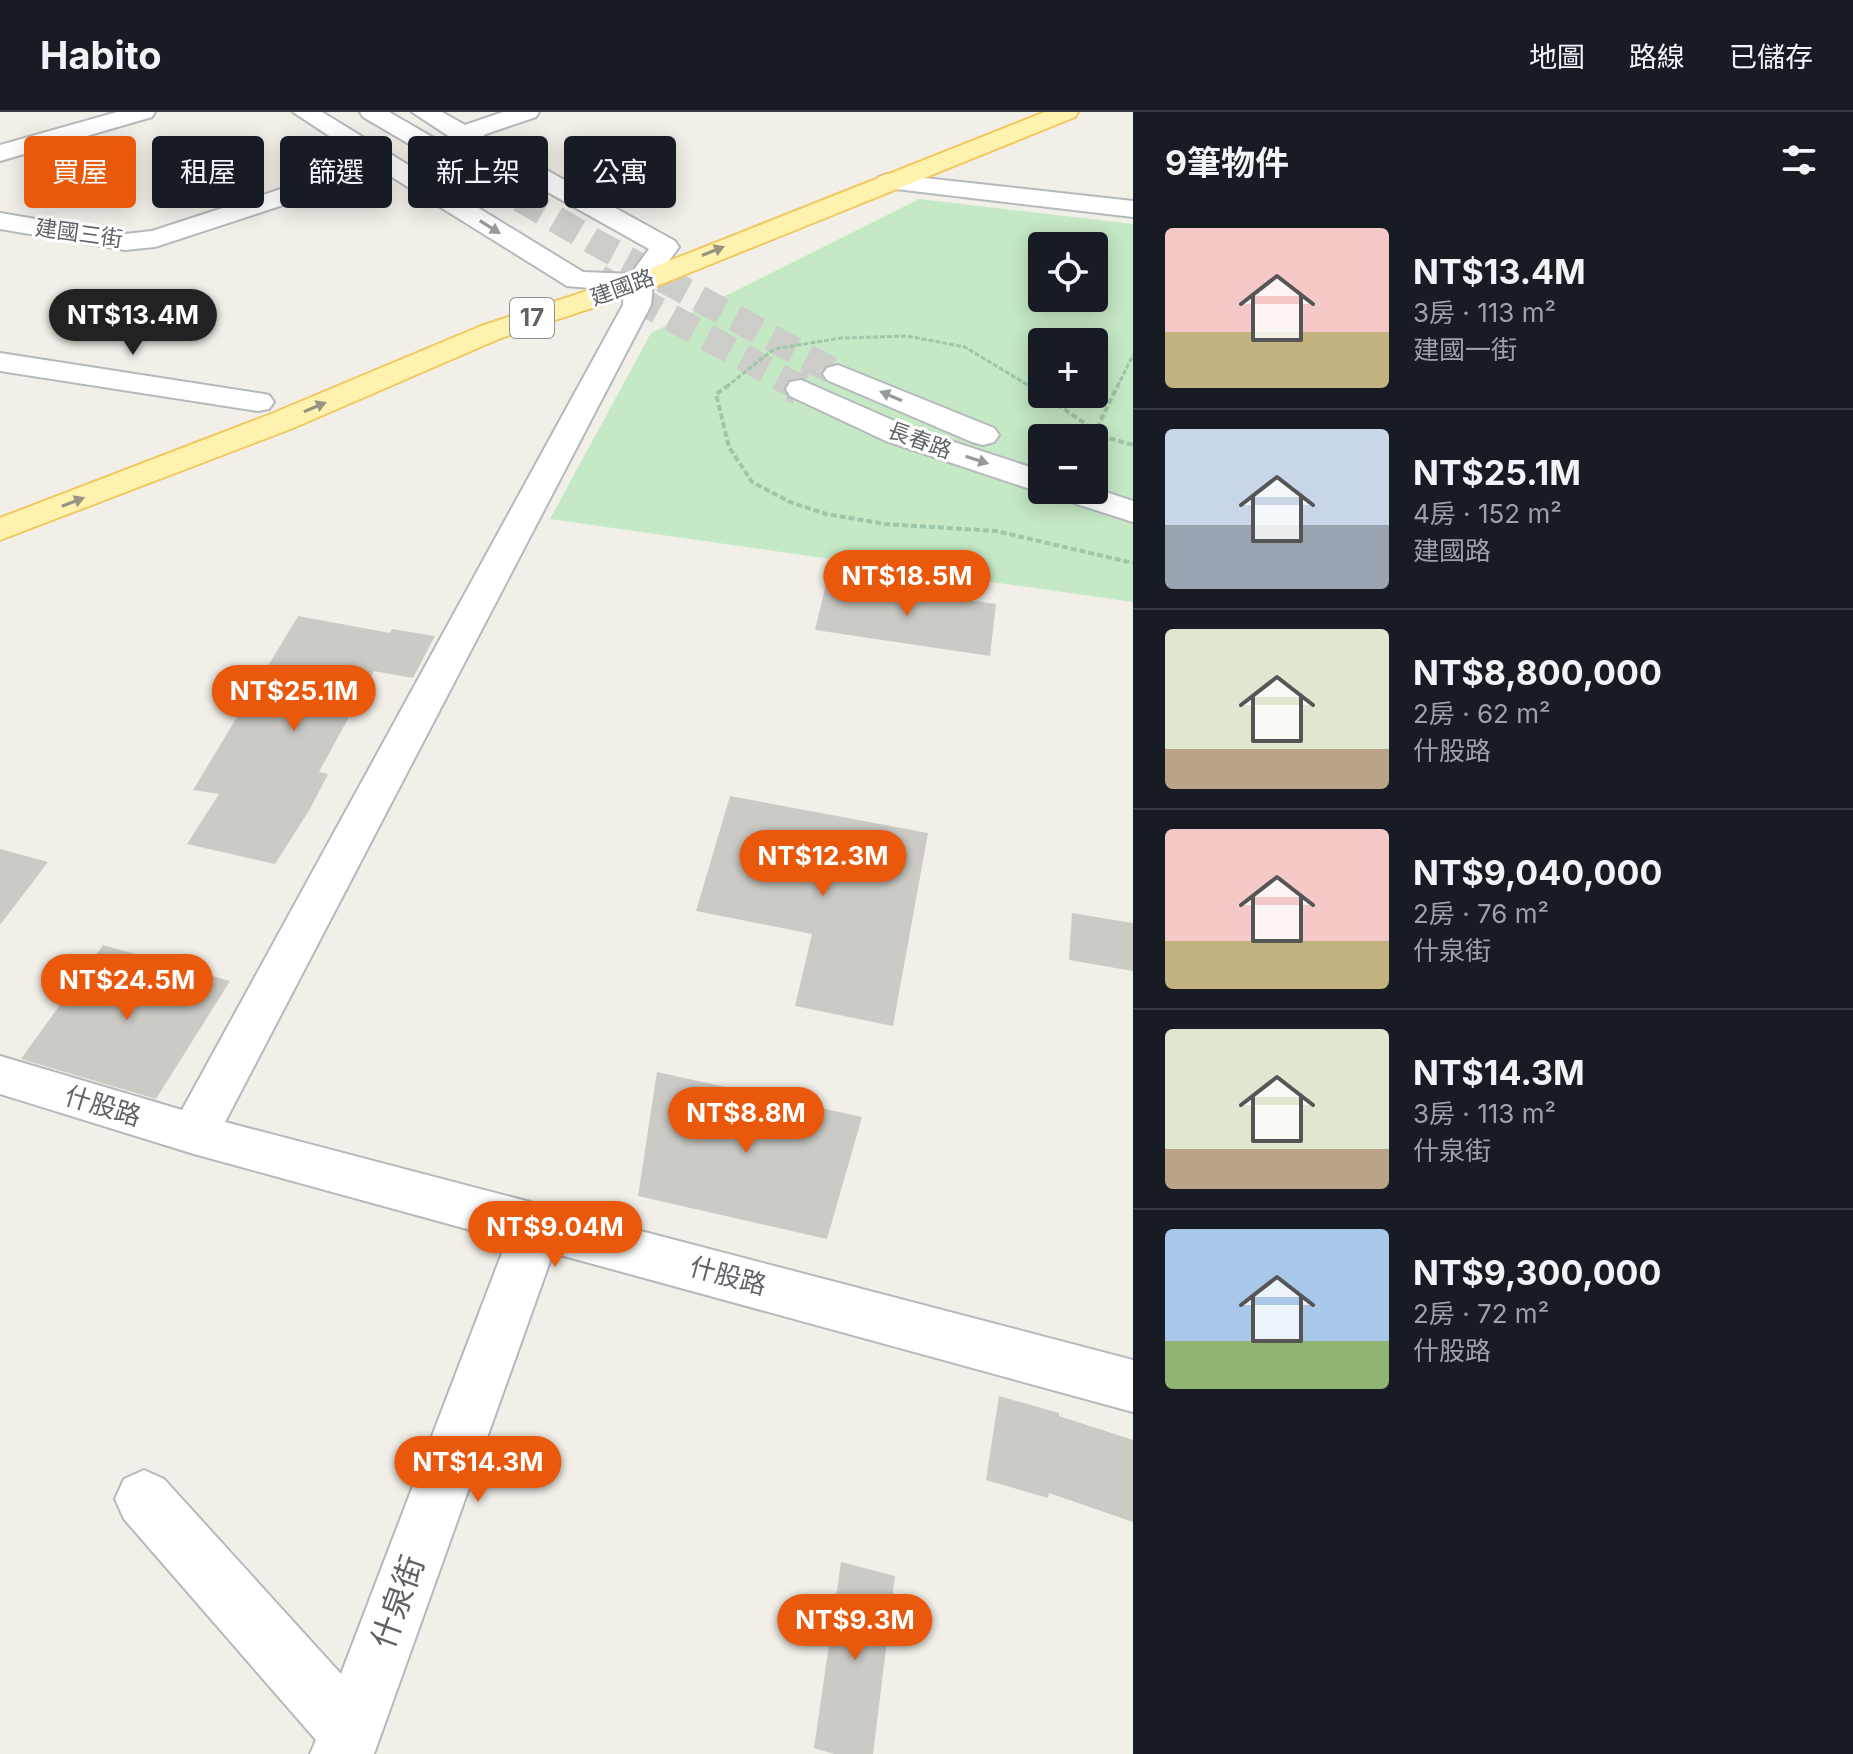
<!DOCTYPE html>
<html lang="zh-TW">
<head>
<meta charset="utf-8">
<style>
  :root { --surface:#171b24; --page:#20242c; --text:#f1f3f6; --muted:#9ea1a6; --line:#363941; --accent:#ea580c }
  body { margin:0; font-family:Inter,"Noto Sans TC",sans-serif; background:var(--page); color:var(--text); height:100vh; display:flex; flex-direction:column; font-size:30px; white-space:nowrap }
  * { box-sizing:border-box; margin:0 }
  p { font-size:26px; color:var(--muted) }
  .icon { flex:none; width:44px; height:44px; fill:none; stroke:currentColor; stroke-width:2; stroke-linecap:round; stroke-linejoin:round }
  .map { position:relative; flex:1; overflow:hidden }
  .side { display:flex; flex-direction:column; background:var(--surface); width:720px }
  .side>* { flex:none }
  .banner { position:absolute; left:24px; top:24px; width:760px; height:72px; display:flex; gap:16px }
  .buttons { position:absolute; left:1028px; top:120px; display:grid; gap:16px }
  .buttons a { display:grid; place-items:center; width:80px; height:80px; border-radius:8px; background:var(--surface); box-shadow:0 4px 20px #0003; font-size:40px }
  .price { position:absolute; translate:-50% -68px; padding:0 18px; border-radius:28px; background:var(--accent); color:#fff; font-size:26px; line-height:52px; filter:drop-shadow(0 2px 4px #0008) }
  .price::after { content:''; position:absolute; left:50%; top:48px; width:24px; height:18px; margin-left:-12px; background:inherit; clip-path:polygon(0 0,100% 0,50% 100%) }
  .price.on { background:#222; color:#fff }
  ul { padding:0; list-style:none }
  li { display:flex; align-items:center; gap:24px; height:200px; padding:0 32px }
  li+li { border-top:2px solid var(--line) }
  li span { display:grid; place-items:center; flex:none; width:224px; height:160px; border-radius:8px; color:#555 }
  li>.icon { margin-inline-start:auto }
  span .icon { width:96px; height:96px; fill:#fffc; stroke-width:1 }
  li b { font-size:34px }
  h2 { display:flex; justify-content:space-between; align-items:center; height:96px; padding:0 32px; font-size:34px }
  .chip { padding:0 28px; border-radius:8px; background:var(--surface); box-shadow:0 4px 20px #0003; font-size:28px; line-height:72px }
  .chip.on { background:var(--accent); color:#fff }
  header { display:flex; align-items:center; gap:48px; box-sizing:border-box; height:112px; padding:0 40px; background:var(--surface); border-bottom:2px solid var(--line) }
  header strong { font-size:38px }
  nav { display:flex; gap:44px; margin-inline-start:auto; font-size:28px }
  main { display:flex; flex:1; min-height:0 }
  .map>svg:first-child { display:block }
</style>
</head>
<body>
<header>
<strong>Habito</strong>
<nav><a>地圖</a><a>路線</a><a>已儲存</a></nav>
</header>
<main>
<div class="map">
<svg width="1133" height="1642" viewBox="0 0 1133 1642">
  <rect width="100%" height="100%" fill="#f1efe8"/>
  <path fill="#c5e8c5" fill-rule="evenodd" d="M919,87L1133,112V490L550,407L651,221ZM1042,134H1094V186H1042ZM1042,230H1094V282H1042ZM1042,326H1094V378H1042Z"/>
  <g fill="#cccac5">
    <polygon points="827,468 996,492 990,544 815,518"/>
    <polygon points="298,504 390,521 392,517 435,524 413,566 374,559 319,660 328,662 310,697 275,752 187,732 219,682 193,678"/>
    <polygon points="730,684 928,721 893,914 795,894 812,822 696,799"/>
    <polygon points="0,737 48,750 0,813"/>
    <polygon points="1072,801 1133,811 1133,859 1069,848"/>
    <polygon points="103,833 230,869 156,987 21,947"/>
    <polygon points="657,960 862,1005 827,1127 638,1084"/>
    <polygon points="999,1284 1059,1301 1059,1304 1133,1328 1133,1410 1049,1381 1048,1386 986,1368"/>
    <polygon points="841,1450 895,1464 873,1642 834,1642 814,1636"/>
  </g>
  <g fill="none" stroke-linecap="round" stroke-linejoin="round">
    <g stroke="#ccccc8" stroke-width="27" stroke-dasharray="27 14" stroke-linecap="butt">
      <polyline points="449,45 593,129 838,262"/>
      <polyline points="599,166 798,275"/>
    </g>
    <polyline stroke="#ccccc8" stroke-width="35" stroke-dasharray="35 17" stroke-linecap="butt" points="794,273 801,277"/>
    <g stroke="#b5b8bc" stroke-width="4">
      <g id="minor">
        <polygon points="117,0 155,0 152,5 0,49 0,33"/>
        <polygon points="293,0 322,0 583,160 631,162 649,137 453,27 412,0 442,0 465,13 503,0 539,0 536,5 483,23 675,129 679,135 653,171 651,193 225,1010 1133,1248 1133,1300 553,1141 374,1642 310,1642 316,1628 124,1407 115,1387 124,1367 144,1358 164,1367 341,1562 507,1128 194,1042 0,982 0,944 182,998 623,193 624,179 567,174 384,60 155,135 125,138 0,117 0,101 125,122 152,119 367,49"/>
        <polygon points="360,0 389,0 458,40 462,45 458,50 440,50 363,5"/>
        <polygon points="888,62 1133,89 1133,105 879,75 875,70 879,65"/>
        <polygon points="0,241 258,281 269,283 274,290 269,297 258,299 0,259"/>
        <polygon points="838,253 994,316 999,323 994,330 983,333 972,330 827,268 823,262 827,256"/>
        <polygon points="801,268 908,315 1042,359 1042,378 1050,378 1030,377 886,329 790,284 786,277 790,270"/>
        <polygon points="1094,376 1133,389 1133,410 1055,385 1050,378"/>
      </g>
    </g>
    <g stroke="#f2c960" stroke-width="4">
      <polygon id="major" points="1045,0 1078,0 1075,5 649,177 501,226 293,316 0,428 0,406 271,302 481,214 629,165"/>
    </g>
    <g stroke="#9cc7a9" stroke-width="3" stroke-dasharray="5 2" stroke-linecap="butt">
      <polyline points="726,275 774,237 841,226 907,224 965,235 1031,275"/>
      <polyline points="1117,275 1133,243"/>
    </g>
    <g stroke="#9cc7a9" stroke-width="4" stroke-dasharray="6 3" stroke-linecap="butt">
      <polyline points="729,273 716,282 729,335 752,370 790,390 826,402 885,412 996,419 1133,451"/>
      <polyline points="1028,273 1042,282"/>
      <polyline points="1042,282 1105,325 1133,333"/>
      <polyline points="1105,324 1099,312 1118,273"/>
    </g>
    <use href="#minor" fill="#fff" fill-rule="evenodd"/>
    <use href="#major" fill="#fff2af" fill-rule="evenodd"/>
  </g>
  <defs><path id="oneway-solid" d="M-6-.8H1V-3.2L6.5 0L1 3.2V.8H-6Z" transform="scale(2)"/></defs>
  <g fill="#979a9d">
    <use href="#oneway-solid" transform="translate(490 115) rotate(32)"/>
    <use href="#oneway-solid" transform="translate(891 284) rotate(-157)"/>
    <use href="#oneway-solid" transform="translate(977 348) rotate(18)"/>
  </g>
  <g fill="#979581">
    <use href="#oneway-solid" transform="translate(713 139) rotate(-22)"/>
    <use href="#oneway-solid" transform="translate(315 295) rotate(-23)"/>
    <use href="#oneway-solid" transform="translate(73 390) rotate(-21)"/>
  </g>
  <g text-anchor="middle" stroke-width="6" stroke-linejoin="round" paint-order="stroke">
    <g font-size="22" fill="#5f6368" stroke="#fff">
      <text transform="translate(79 121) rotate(8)" y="8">建國三街</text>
      <text transform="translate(622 175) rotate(-20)" y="8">建國路</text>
      <text transform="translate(920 328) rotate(20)" y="8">長春路</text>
    </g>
    <rect fill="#fff" stroke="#8f9295" stroke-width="2" x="510" y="186" width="44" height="40" rx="6"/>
    <g font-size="24" font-weight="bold" fill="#5f6368">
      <text x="532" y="214">17</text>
    </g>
    <g font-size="26" fill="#5f6368" stroke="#fff">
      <text transform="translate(103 994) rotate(17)" y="9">什股路</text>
      <text transform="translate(728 1164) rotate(15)" y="9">什股路</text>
    </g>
    <g font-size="32" fill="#5f6368" stroke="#fff">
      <text transform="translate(398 1490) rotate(-70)" y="11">什泉街</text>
    </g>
  </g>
</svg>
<div class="buttons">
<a><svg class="icon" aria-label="locate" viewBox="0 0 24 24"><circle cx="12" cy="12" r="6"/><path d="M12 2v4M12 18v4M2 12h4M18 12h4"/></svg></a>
<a>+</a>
<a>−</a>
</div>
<b class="price on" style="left:133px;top:245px">NT$13.4M</b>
<b class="price" style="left:907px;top:506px">NT$18.5M</b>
<b class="price" style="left:294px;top:621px">NT$25.1M</b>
<b class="price" style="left:823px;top:786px">NT$12.3M</b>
<b class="price" style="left:127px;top:910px">NT$24.5M</b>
<b class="price" style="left:746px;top:1043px">NT$8.8M</b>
<b class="price" style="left:555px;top:1157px">NT$9.04M</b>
<b class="price" style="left:478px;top:1392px">NT$14.3M</b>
<b class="price" style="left:855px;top:1550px">NT$9.3M</b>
<div class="banner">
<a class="chip on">買屋</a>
<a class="chip">租屋</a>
<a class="chip">篩選</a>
<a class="chip">新上架</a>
<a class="chip">公寓</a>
</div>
</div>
<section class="side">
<h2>9筆物件<svg class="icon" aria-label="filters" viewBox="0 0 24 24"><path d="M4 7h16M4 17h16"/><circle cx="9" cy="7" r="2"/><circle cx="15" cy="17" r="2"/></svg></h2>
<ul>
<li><span style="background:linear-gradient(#f6c9c9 65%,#c2b280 0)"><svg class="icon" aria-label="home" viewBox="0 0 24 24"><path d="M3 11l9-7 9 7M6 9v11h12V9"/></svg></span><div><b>NT$13.4M</b><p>3房 · 113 m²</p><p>建國一街</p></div></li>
<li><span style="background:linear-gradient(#c9d6e8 60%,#9aa5b1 0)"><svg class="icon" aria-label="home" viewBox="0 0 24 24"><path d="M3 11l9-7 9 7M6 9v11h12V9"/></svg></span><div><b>NT$25.1M</b><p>4房 · 152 m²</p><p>建國路</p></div></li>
<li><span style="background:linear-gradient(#dfe7d0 75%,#b9a48a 0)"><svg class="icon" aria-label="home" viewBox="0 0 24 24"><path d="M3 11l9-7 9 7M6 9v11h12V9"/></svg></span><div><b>NT$8,800,000</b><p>2房 · 62 m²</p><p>什股路</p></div></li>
<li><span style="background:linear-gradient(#f6c9c9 70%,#c2b280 0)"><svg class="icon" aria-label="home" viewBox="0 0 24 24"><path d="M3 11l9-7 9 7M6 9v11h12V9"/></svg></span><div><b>NT$9,040,000</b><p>2房 · 76 m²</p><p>什泉街</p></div></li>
<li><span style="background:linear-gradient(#dfe7d0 75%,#b9a48a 0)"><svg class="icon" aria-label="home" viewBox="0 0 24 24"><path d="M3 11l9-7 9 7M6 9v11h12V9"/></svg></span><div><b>NT$14.3M</b><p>3房 · 113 m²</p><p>什泉街</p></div></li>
<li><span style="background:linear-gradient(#a9c7e8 70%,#8fb573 0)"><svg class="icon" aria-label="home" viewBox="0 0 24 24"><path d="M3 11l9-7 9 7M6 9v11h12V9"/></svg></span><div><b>NT$9,300,000</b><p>2房 · 72 m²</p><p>什股路</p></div></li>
</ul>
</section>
</main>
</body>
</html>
